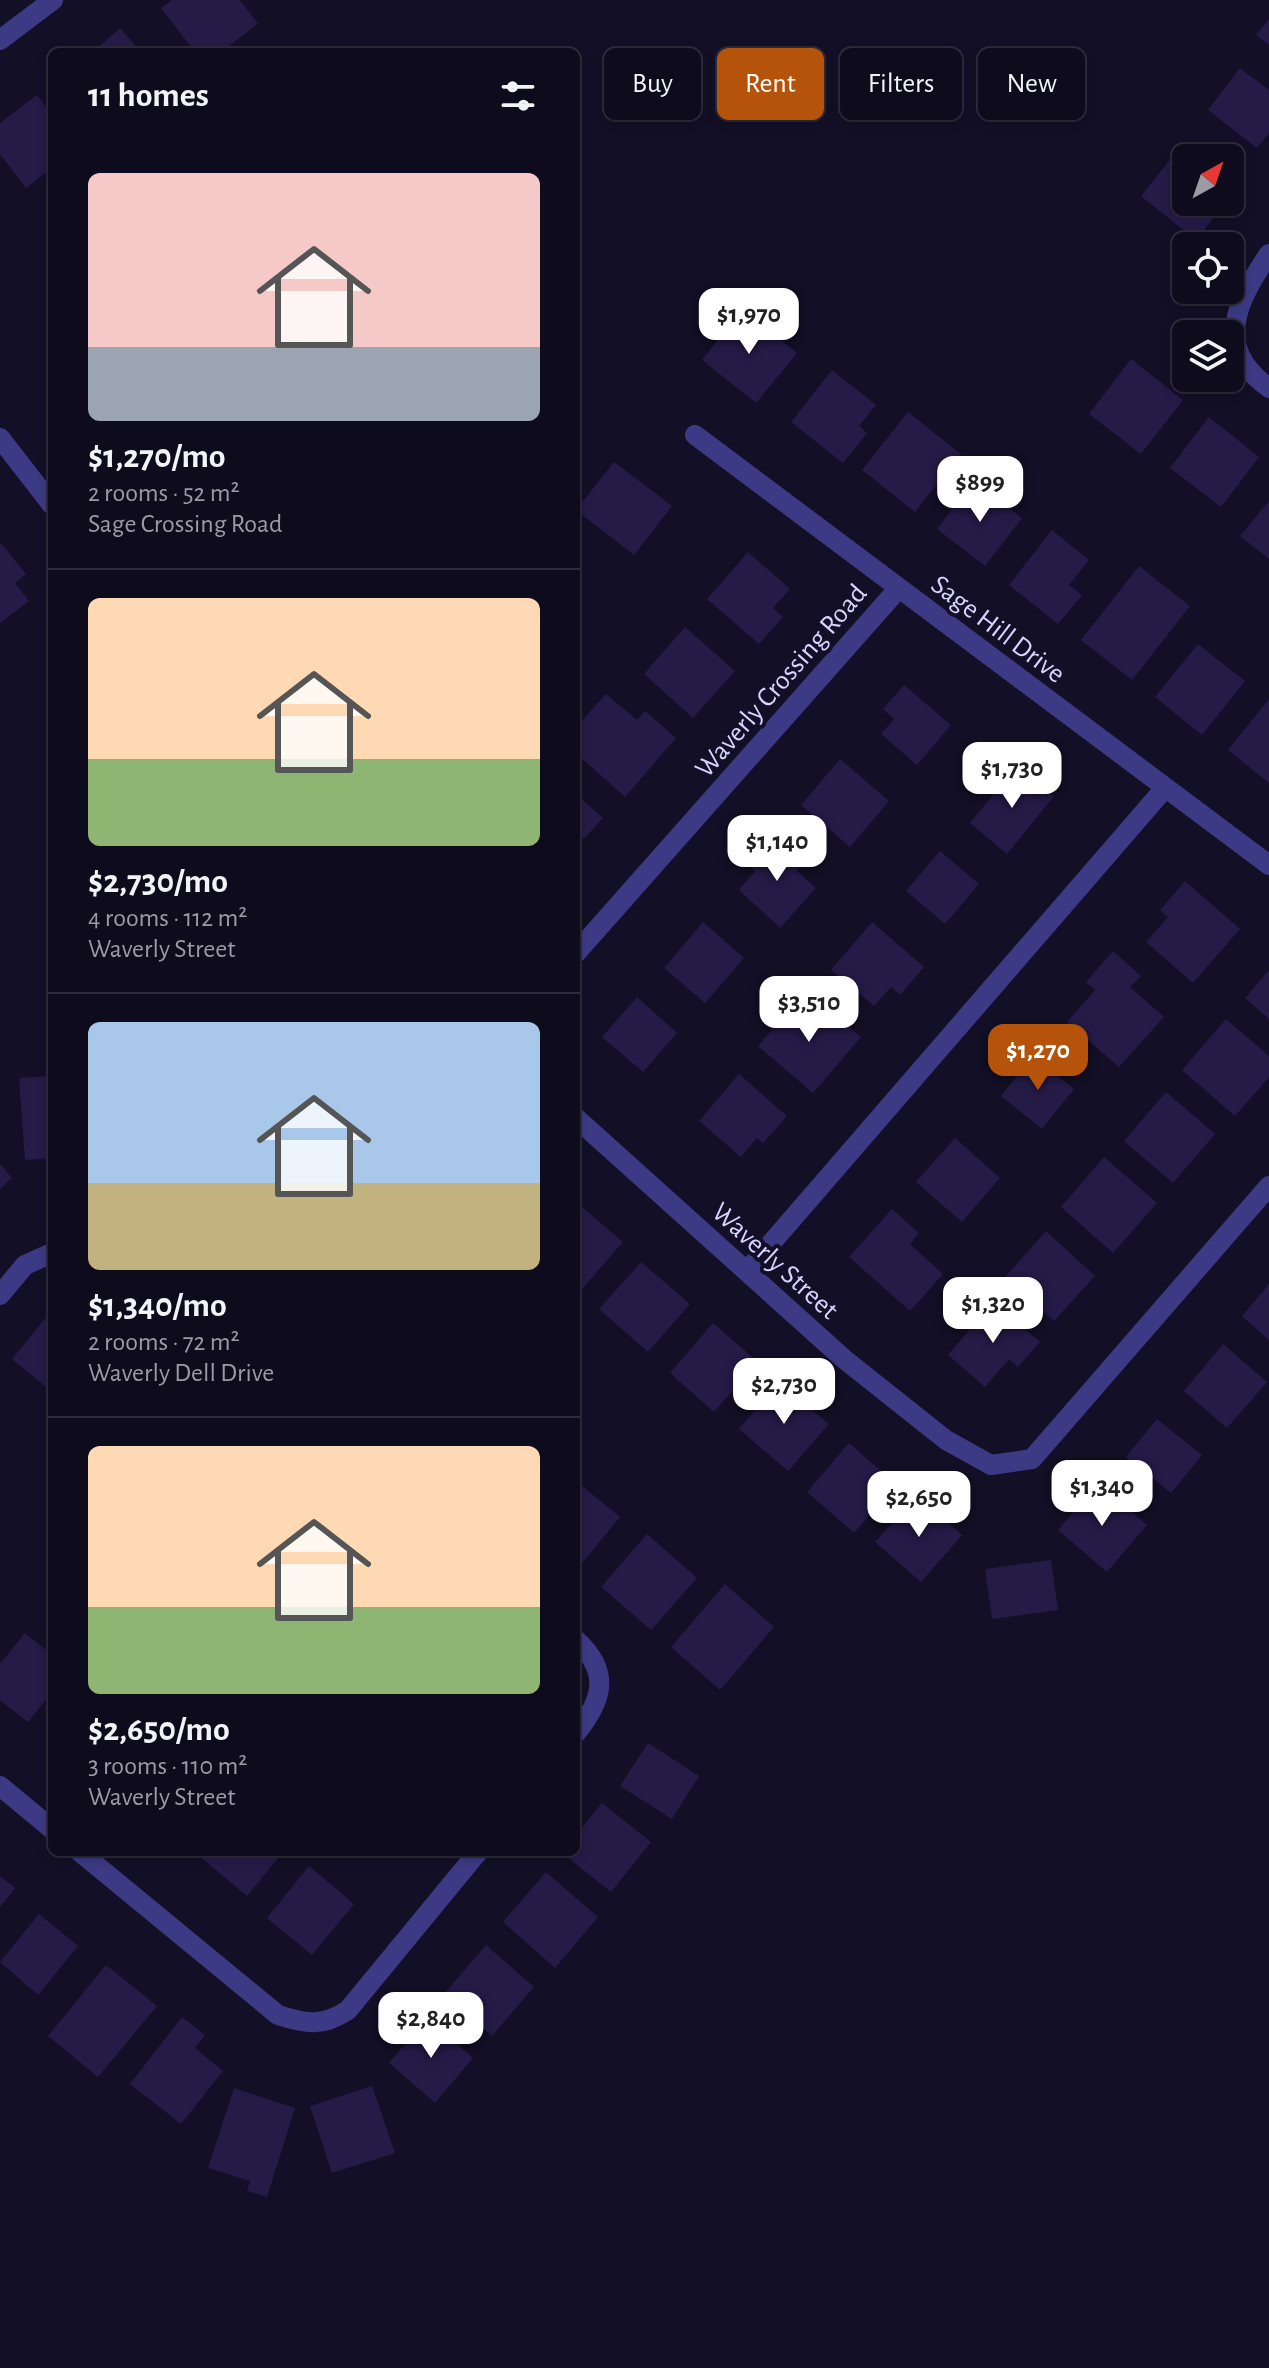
<!DOCTYPE html>
<html lang="en">
<head>
<meta charset="utf-8">
<style>
  :root { --surface:#0e0b1c; --page:#1c1929; --text:#f1f3f6; --muted:#9b9ba3; --line:#2e2b3b; --accent:#b45309 }
  body { margin:0; font-family:"Alegreya Sans",sans-serif; background:var(--page); color:var(--text); height:100vh; display:flex; flex-direction:column; font-size:30px; white-space:nowrap }
  * { box-sizing:border-box; margin:0 }
  p { font-size:26px; color:var(--muted) }
  .icon { flex:none; width:44px; height:44px; fill:none; stroke:currentColor; stroke-width:2; stroke-linecap:round; stroke-linejoin:round }
  .map { position:relative; flex:1; overflow:hidden }
  .details { position:absolute; left:48px; top:48px; width:532px; height:1808px; display:flex; flex-direction:column; background:var(--surface); border-radius:12px; box-shadow:0 4px 12px #0003,0 0 0 2px var(--line) }
  .details>* { flex:none }
  .banner { position:absolute; left:604px; top:48px; width:544px; height:72px; display:flex; gap:16px }
  .needle { width:52px; rotate:40deg }
  .fabs { position:absolute; left:1172px; top:144px; display:grid; gap:16px }
  .fabs a { display:grid; place-items:center; width:72px; height:72px; border-radius:12px; background:var(--surface); box-shadow:0 4px 12px #0003,0 0 0 2px var(--line); font-size:40px }
  .price { position:absolute; translate:-50% -68px; padding:0 18px; border-radius:16px; background:#fff; color:#222; font-size:26px; line-height:52px; filter:drop-shadow(0 2px 4px #0008) }
  .price::after { content:''; position:absolute; left:50%; top:48px; width:24px; height:18px; margin-left:-12px; background:inherit; clip-path:polygon(0 0,100% 0,50% 100%) }
  .price.current { background:var(--accent); color:#fff }
  ul { padding:0; list-style:none }
  li { display:grid; align-content:center; gap:16px; height:424px; padding:0 40px }
  li+li { border-top:2px solid var(--line) }
  li span { display:grid; place-items:center; height:248px; border-radius:12px; color:#555 }
  li>.icon { margin-inline-start:auto }
  span .icon { width:144px; height:144px; fill:#fffc; stroke-width:1 }
  li b { font-size:34px }
  h2 { display:flex; justify-content:space-between; align-items:center; height:96px; padding:0 40px; font-size:34px }
  .tag { padding:0 28px; border-radius:12px; background:var(--surface); box-shadow:0 4px 12px #0003,0 0 0 2px var(--line); font-size:28px; line-height:72px }
  .tag.current { background:var(--accent); color:#fff }
  .map>svg:first-child { display:block }
</style>
</head>
<body>
<div class="map">
<svg width="1269" height="2368" viewBox="0 0 1269 2368">
  <rect width="100%" height="100%" fill="#130f26"/>
  <g fill="#241b47">
    <polygon points="172,0 240,0 258,24 221,52 195,52 161,8"/>
    <polygon points="1269,19 1269,45 1256,35"/>
    <polygon points="120,28 141,52 93,52"/>
    <polygon points="1240,68 1269,90 1269,133 1257,148 1208,110"/>
    <polygon points="37,95 52,115 52,168 26,188 0,154 0,123"/>
    <polygon points="1182,145 1199,158 1186,158 1186,202 1226,202 1196,240 1141,196"/>
    <polygon points="742,309 797,353 756,403 702,360"/>
    <polygon points="1131,359 1183,400 1141,454 1089,414"/>
    <polygon points="832,370 876,405 859,426 867,433 843,463 791,422"/>
    <polygon points="908,412 961,454 915,512 862,470"/>
    <polygon points="1209,417 1259,457 1221,507 1170,468"/>
    <polygon points="614,462 672,506 634,555 576,510"/>
    <polygon points="974,481 1022,518 985,566 937,529"/>
    <polygon points="1269,501 1269,559 1240,536"/>
    <polygon points="1052,530 1089,560 1069,585 1082,595 1058,624 1009,585"/>
    <polygon points="0,542 26,574 15,583 29,601 0,623"/>
    <polygon points="748,552 790,589 773,608 783,617 759,644 707,599"/>
    <polygon points="1139,566 1190,606 1132,680 1081,640"/>
    <polygon points="685,627 735,671 693,718 644,674"/>
    <polygon points="1198,644 1245,681 1202,735 1155,697"/>
    <polygon points="904,685 951,725 917,765 881,734 894,719 883,709"/>
    <polygon points="606,694 637,720 645,711 676,738 625,797 576,753 576,727"/>
    <polygon points="1269,699 1269,783 1228,750"/>
    <polygon points="840,759 889,801 850,847 801,805"/>
    <polygon points="1017,766 1054,796 1007,854 970,823"/>
    <polygon points="576,794 603,818 584,839 576,832"/>
    <polygon points="773,836 803,863 797,871 816,888 780,928 739,890 755,871 748,864"/>
    <polygon points="940,851 979,884 945,924 906,891"/>
    <polygon points="1185,881 1240,929 1193,983 1146,942 1168,917 1160,910"/>
    <polygon points="703,922 744,958 705,1003 664,968"/>
    <polygon points="872,922 924,967 900,995 891,987 874,1006 831,970"/>
    <polygon points="1113,951 1141,976 1130,987 1164,1017 1119,1067 1067,1022 1095,990 1086,982"/>
    <polygon points="1269,970 1269,1019 1245,998"/>
    <polygon points="801,996 827,1019 833,1013 861,1037 813,1093 758,1046"/>
    <polygon points="637,997 677,1033 643,1072 602,1037"/>
    <polygon points="1226,1019 1269,1056 1269,1077 1235,1116 1182,1070"/>
    <polygon points="1033,1056 1074,1089 1042,1129 1001,1096"/>
    <polygon points="739,1074 787,1116 763,1143 757,1138 741,1157 699,1121"/>
    <polygon points="52,1076 52,1158 25,1160 19,1078"/>
    <polygon points="1166,1092 1215,1134 1173,1183 1124,1141"/>
    <polygon points="955,1138 1000,1178 962,1222 916,1182"/>
    <polygon points="1104,1157 1157,1203 1113,1253 1061,1207"/>
    <polygon points="0,1164 12,1178 0,1189"/>
    <polygon points="576,1202 623,1242 576,1296"/>
    <polygon points="892,1209 919,1233 910,1244 943,1274 910,1311 849,1257"/>
    <polygon points="1046,1231 1095,1276 1054,1321 1005,1277"/>
    <polygon points="641,1262 690,1304 648,1352 599,1309"/>
    <polygon points="1269,1284 1269,1340 1242,1316"/>
    <polygon points="993,1302 1040,1342 1018,1367 1009,1359 985,1387 948,1355"/>
    <polygon points="52,1310 52,1392 12,1359"/>
    <polygon points="713,1323 758,1362 714,1412 670,1373"/>
    <polygon points="1223,1344 1267,1382 1227,1428 1184,1391"/>
    <polygon points="779,1382 829,1424 788,1471 739,1429"/>
    <polygon points="1157,1419 1202,1455 1171,1493 1126,1457"/>
    <polygon points="849,1443 896,1484 854,1533 807,1492"/>
    <polygon points="576,1481 620,1517 576,1570"/>
    <polygon points="1098,1483 1147,1525 1107,1572 1058,1530"/>
    <polygon points="917,1495 962,1535 921,1582 875,1542"/>
    <polygon points="647,1534 697,1578 651,1630 601,1587"/>
    <polygon points="1051,1560 1058,1610 992,1619 985,1569"/>
    <polygon points="725,1584 774,1627 720,1690 671,1647"/>
    <polygon points="25,1633 52,1655 52,1692 28,1722 0,1700 0,1664"/>
    <polygon points="648,1743 699,1776 672,1819 620,1786"/>
    <polygon points="602,1803 651,1842 611,1892 561,1852 576,1852 576,1835"/>
    <polygon points="194,1852 283,1852 247,1896"/>
    <polygon points="309,1866 354,1904 312,1955 267,1918"/>
    <polygon points="546,1872 598,1917 555,1968 503,1922"/>
    <polygon points="0,1876 15,1888 0,1907"/>
    <polygon points="39,1914 78,1946 38,1995 0,1962"/>
    <polygon points="486,1945 534,1987 492,2036 444,1994"/>
    <polygon points="106,1965 157,2006 98,2077 48,2036"/>
    <polygon points="182,2017 205,2035 195,2048 223,2071 181,2124 130,2084"/>
    <polygon points="427,2018 473,2058 435,2103 389,2063"/>
    <polygon points="372,2086 395,2153 332,2173 310,2106"/>
    <polygon points="234,2088 295,2108 267,2197 247,2191 250,2181 208,2168"/>
  </g>
  <g fill="none" stroke-linecap="round" stroke-linejoin="round">
    <g stroke="#3d3a85" stroke-width="20">
      <polyline points="0,40 53,0"/>
      <path d="M1269,254C1237,301 1212,347 1269,388"/>
      <polyline points="695,435 1269,865"/>
      <polyline points="0,438 52,505"/>
      <polyline points="576,953 899,588"/>
      <polyline points="576,1118 844,1359 946,1440 991,1465 1032,1459 1269,1186"/>
      <polyline points="747,1271 1165,788"/>
      <polyline points="0,1295 25,1265 52,1253"/>
      <path d="M576,1640C610,1671 604,1699 576,1733"/>
      <polyline points="0,1786 52,1829"/>
      <path d="M80,1852L278,2015C306,2024 323,2027 348,2010L478,1852"/>
    </g>
  </g>
  <g text-anchor="middle" stroke-width="8" stroke-linejoin="round" paint-order="stroke">
    <g font-size="28" fill="#d9d4ff" stroke="#130f26">
      <text transform="translate(999 628) rotate(37)" y="10">Sage Hill Drive</text>
      <text transform="translate(780 680) rotate(-49)" y="10">Waverly Crossing Road</text>
      <text transform="translate(776 1260) rotate(42)" y="10">Waverly Street</text>
    </g>
  </g>
</svg>
<div class="fabs">
<a><svg class="needle" viewBox="-14 -14 28 28"><path d="M0-13l5 13h-10z" fill="#e53935"/><path d="M0 13l5-13h-10z" fill="#9b9ba3"/></svg></a>
<a><svg class="icon" aria-label="locate" viewBox="0 0 24 24"><circle cx="12" cy="12" r="6"/><path d="M12 2v4M12 18v4M2 12h4M18 12h4"/></svg></a>
<a><svg class="icon" aria-label="layers" viewBox="0 0 24 24"><path d="M12 4l9 5-9 5-9-5zM3 14l9 5 9-5"/></svg></a>
</div>
<b class="price" style="left:749px;top:356px">$1,970</b>
<b class="price" style="left:980px;top:524px">$899</b>
<b class="price" style="left:1012px;top:810px">$1,730</b>
<b class="price" style="left:777px;top:883px">$1,140</b>
<b class="price" style="left:809px;top:1044px">$3,510</b>
<b class="price current" style="left:1038px;top:1092px">$1,270</b>
<b class="price" style="left:993px;top:1345px">$1,320</b>
<b class="price" style="left:784px;top:1426px">$2,730</b>
<b class="price" style="left:1102px;top:1528px">$1,340</b>
<b class="price" style="left:919px;top:1539px">$2,650</b>
<b class="price" style="left:431px;top:2060px">$2,840</b>
<div class="banner">
<a class="tag">Buy</a>
<a class="tag current">Rent</a>
<a class="tag">Filters</a>
<a class="tag">New</a>
</div>
<section class="details">
<h2>11 homes<svg class="icon" aria-label="filters" viewBox="0 0 24 24"><path d="M4 7h16M4 17h16"/><circle cx="9" cy="7" r="2"/><circle cx="15" cy="17" r="2"/></svg></h2>
<ul>
<li><span style="background:linear-gradient(#f6c9c9 70%,#9aa5b1 0)"><svg class="icon" aria-label="home" viewBox="0 0 24 24"><path d="M3 11l9-7 9 7M6 9v11h12V9"/></svg></span><div><b>$1,270/mo</b><p>2 rooms · 52 m²</p><p>Sage Crossing Road</p></div></li>
<li><span style="background:linear-gradient(#ffd9b3 65%,#8fb573 0)"><svg class="icon" aria-label="home" viewBox="0 0 24 24"><path d="M3 11l9-7 9 7M6 9v11h12V9"/></svg></span><div><b>$2,730/mo</b><p>4 rooms · 112 m²</p><p>Waverly Street</p></div></li>
<li><span style="background:linear-gradient(#a9c7e8 65%,#c2b280 0)"><svg class="icon" aria-label="home" viewBox="0 0 24 24"><path d="M3 11l9-7 9 7M6 9v11h12V9"/></svg></span><div><b>$1,340/mo</b><p>2 rooms · 72 m²</p><p>Waverly Dell Drive</p></div></li>
<li><span style="background:linear-gradient(#ffd9b3 65%,#8fb573 0)"><svg class="icon" aria-label="home" viewBox="0 0 24 24"><path d="M3 11l9-7 9 7M6 9v11h12V9"/></svg></span><div><b>$2,650/mo</b><p>3 rooms · 110 m²</p><p>Waverly Street</p></div></li>
</ul>
</section>
</div>
</body>
</html>
